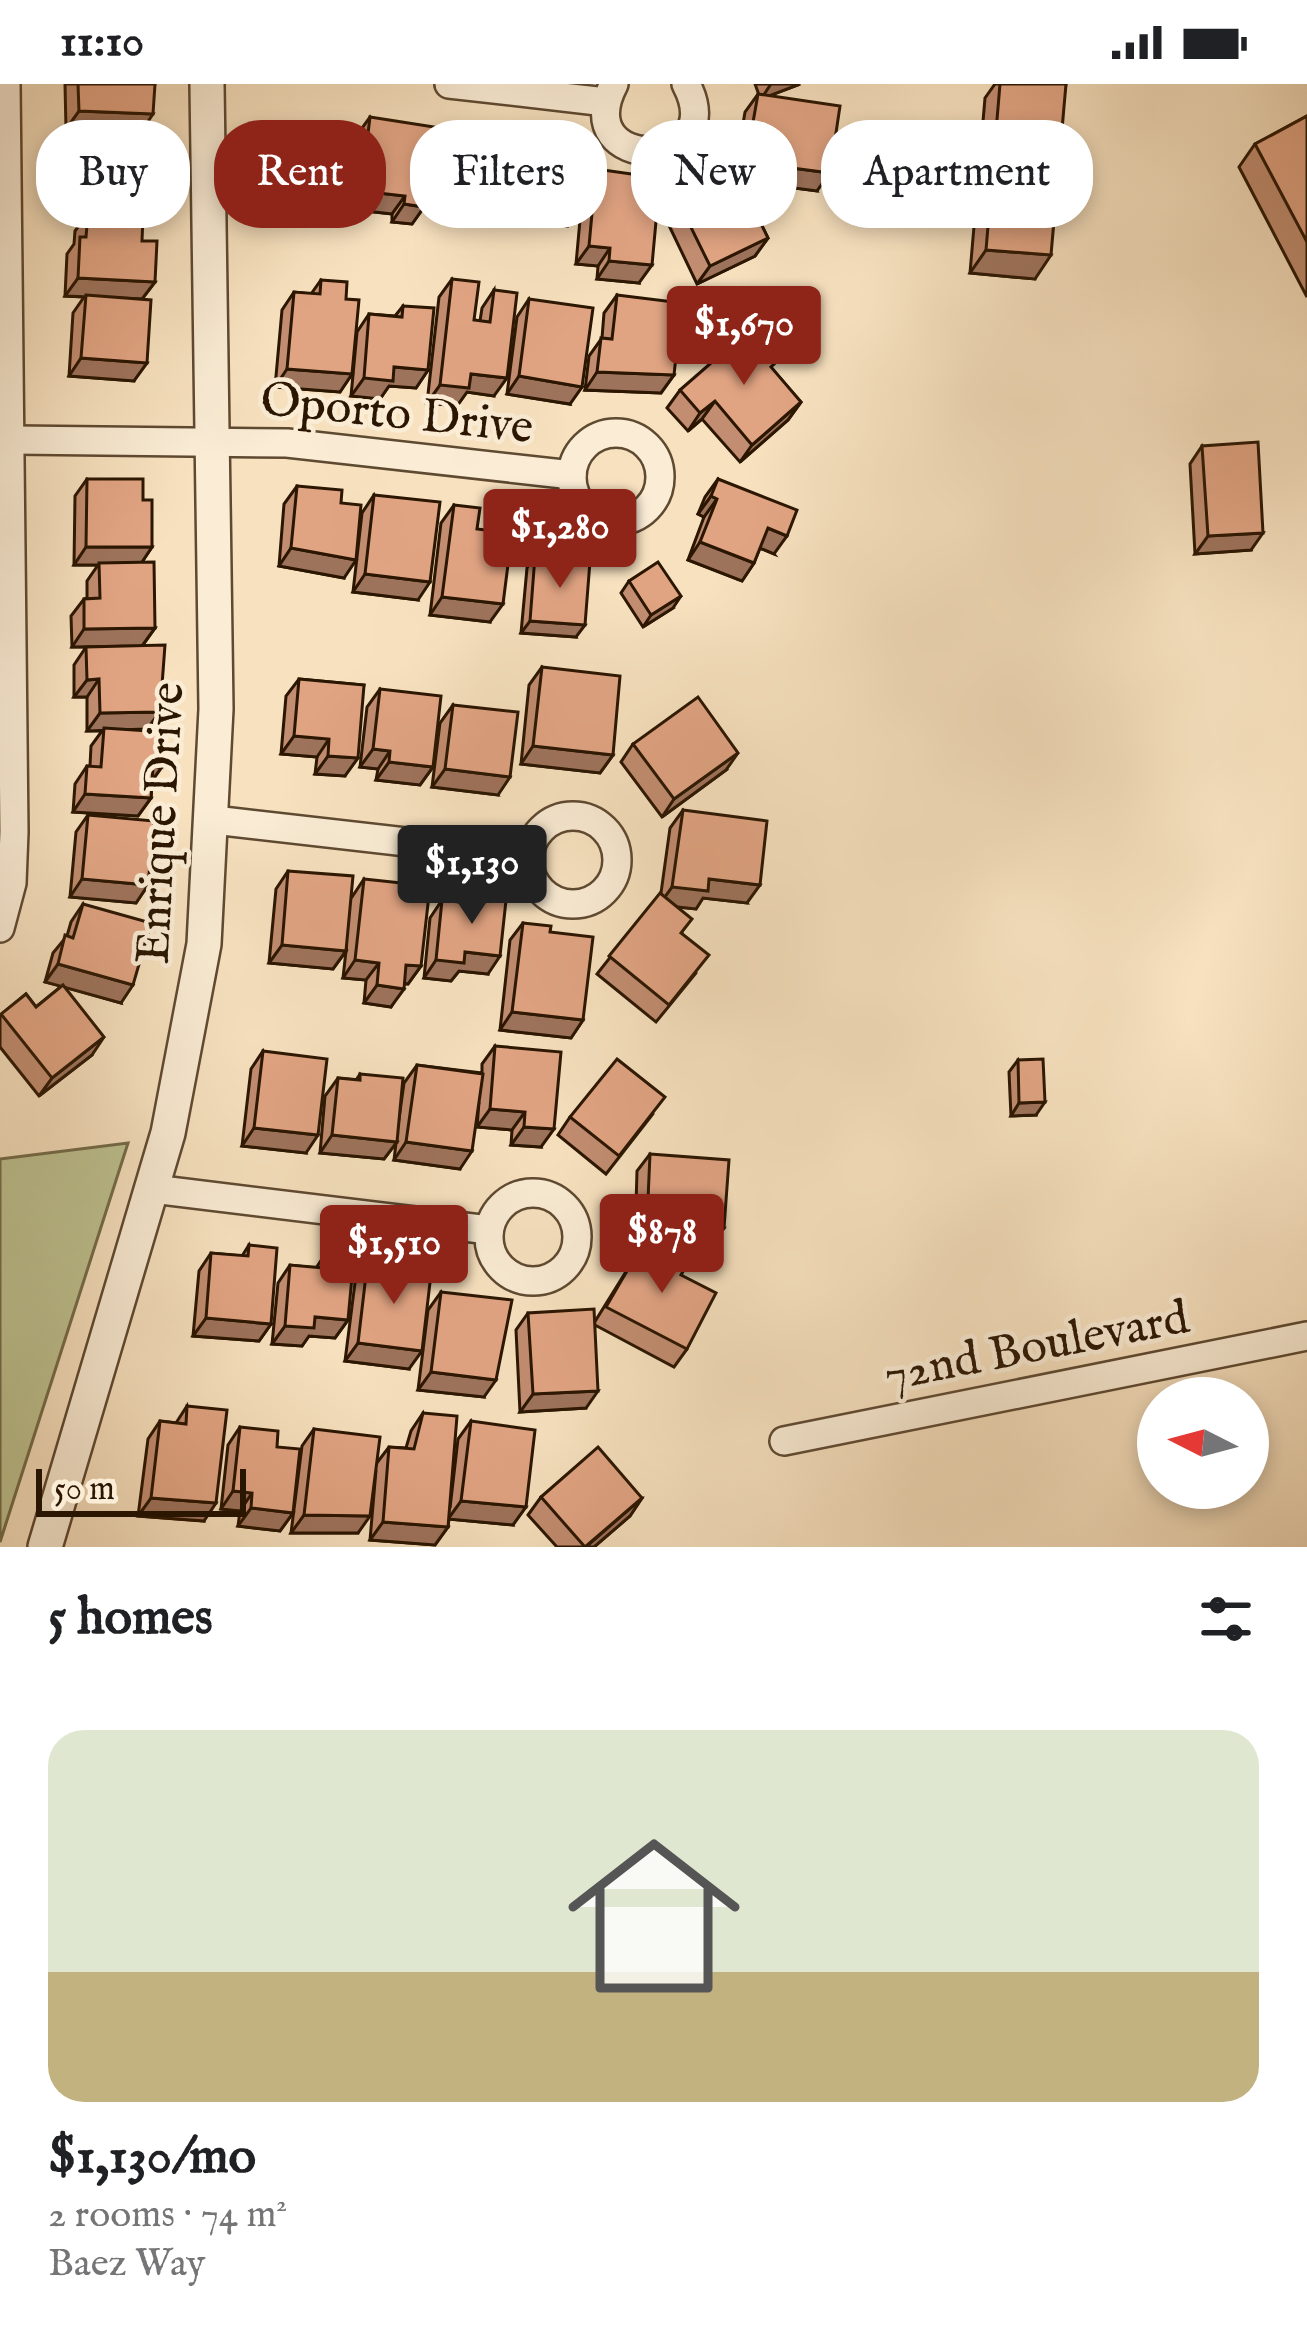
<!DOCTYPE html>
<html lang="en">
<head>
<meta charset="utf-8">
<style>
  :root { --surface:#fff; --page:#f6f6f6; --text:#202124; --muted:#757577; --accent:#8f2418 }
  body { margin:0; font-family:"IM FELL English",serif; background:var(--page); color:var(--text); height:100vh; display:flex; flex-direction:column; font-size:45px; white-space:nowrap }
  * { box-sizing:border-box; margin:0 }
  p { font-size:39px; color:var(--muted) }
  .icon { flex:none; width:66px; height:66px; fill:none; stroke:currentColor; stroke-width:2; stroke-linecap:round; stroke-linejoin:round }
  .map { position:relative; height:1463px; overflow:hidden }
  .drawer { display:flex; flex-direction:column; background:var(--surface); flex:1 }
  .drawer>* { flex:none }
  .hud { position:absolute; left:36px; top:36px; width:1236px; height:108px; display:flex; gap:24px }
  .needle { width:78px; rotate:276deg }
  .controls { position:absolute; left:1137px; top:1293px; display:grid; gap:24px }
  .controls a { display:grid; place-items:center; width:132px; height:132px; border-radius:50%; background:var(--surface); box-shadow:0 6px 18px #0003; font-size:60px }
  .scale { position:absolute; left:36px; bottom:30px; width:210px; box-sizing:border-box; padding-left:12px; border:6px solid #2b1602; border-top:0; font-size:33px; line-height:42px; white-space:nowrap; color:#2b1602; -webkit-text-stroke:9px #faecd5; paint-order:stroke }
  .price { position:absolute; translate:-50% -102px; padding:0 27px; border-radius:12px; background:var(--accent); color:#fff; font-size:39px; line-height:78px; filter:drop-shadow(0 3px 6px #0008) }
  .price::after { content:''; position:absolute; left:50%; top:72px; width:36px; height:27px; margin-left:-18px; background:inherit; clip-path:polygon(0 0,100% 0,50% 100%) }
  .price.selected { background:#222; color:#fff }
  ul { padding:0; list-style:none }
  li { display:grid; align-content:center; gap:24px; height:636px; padding:0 48px }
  li span { display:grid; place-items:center; height:372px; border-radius:36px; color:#555 }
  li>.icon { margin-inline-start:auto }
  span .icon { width:216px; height:216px; fill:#fffc; stroke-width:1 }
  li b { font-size:51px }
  h2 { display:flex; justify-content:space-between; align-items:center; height:144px; padding:0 48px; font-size:51px }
  .tag { padding:0 42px; border-radius:48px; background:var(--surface); box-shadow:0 6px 18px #0003; font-size:42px; line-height:108px }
  .tag.selected { background:var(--accent); color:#fff }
  .status { display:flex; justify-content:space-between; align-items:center; height:84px; padding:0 60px; background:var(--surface); direction:ltr }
  .status svg { height:33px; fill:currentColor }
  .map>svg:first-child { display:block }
</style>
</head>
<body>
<div class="status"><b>11:10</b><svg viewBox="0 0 49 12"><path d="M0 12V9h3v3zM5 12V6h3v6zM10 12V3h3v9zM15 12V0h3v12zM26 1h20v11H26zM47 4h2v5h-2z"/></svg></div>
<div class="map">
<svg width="1307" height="1463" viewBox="0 0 1307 1463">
  <rect width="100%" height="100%" fill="#f7e1bf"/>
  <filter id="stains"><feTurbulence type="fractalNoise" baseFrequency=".00167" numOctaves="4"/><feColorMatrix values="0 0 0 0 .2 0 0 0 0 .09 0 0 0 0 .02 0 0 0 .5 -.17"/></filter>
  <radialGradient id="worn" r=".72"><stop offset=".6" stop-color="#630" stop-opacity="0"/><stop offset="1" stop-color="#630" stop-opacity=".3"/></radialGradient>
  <polygon fill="#bec291" stroke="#746c4a" stroke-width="3" points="128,1059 0,1458 0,1075"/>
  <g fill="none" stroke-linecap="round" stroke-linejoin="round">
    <g stroke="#5e4931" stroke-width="32">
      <g id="minor">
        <polyline points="449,0 606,18"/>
        <path d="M614,0C567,90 733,89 686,0"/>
        <circle cx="616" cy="393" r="44"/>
        <polyline points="14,356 287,359 572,391"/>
        <circle cx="573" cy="776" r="44"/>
        <polyline points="214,736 529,772"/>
        <polyline points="0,844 12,799 14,748 6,0"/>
        <polyline points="153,1105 489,1146"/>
        <circle cx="533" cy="1153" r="44"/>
        <polyline points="784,1357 1307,1252"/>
      </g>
    </g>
    <g stroke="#5e4931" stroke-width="38">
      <polyline id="tertiary" points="45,1463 168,1049 204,860 216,625 207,0"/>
    </g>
    <use href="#minor" stroke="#faecd5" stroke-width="27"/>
    <use href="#tertiary" stroke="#faecd5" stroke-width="33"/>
  </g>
  <g fill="#c28d71" stroke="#2b1602" stroke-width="3">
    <polygon points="65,0 155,0 142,46 159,112 146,129 118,131 142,157 155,198 142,215 134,297 69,292 73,229 84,213 65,212 67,170 74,160 75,147 86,132 67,133 65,92 75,78 75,66 87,48 116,47 66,45"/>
    <polygon points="755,0 800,0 768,12 817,107 740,97 768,154 755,172 697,200 664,131 676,113 688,108 700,88 735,87 745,28 758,10 759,11"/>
    <polygon points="995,0 1066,0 1035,195 970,189 985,14"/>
    <polygon points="1307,32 1307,213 1239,83 1255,60"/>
    <polygon points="370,33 424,123 412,140 392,138 392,130 348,125 357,51"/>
    <polygon points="469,40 491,122 473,120 468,128 426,122 433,68 445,50 461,52"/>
    <polygon points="545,48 567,142 502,134 509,77 521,59 536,61"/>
    <polygon points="596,85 639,199 597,195 598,182 576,180 583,103"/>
    <polygon points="452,195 474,236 480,237 482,224 494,206 494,312 467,308 457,322 427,319 439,213"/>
    <polygon points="321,196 346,215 352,290 340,308 275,303 282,226 294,208 311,210"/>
    <polygon points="617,211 674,291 661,309 585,306 589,272 602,254 604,229"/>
    <polygon points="529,215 570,320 507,310 517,233"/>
    <polygon points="403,222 428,286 416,304 389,302 380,315 351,312 357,248 369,230 395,232"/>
    <polygon points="773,286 801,318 788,336 740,378 702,335 688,347 667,324 680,306"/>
    <polygon points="1202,362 1251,466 1195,470 1190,380"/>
    <polygon points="87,395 143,416 152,463 142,478 155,544 143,561 147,645 132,646 152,698 151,714 138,732 73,728 75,700 87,682 90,682 91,662 102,647 87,647 87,613 74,613 74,581 86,563 72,563 71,532 84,515 87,514 87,497 98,481 74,481 75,412"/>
    <polygon points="718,395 774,470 760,464 754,479 742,497 688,476 704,433 698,430 705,413"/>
    <polygon points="297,402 341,419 344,494 279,482 284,420"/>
    <polygon points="374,411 418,516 353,508 362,429"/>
    <polygon points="454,421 477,445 490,538 430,531 441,439"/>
    <polygon points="535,472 576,553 521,549 527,484"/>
    <polygon points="629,497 673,524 643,543 621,509"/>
    <polygon points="542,583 613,671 600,689 521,680 529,601"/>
    <polygon points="299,595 364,601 345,692 315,690 317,673 281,670 286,612"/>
    <polygon points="380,605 433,683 420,701 376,696 378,685 360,683 367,623"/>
    <polygon points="453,621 498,711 432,703 440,639"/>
    <polygon points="633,660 726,686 662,733 621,678"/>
    <polygon points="683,726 747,819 703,814 696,825 678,823 682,849 696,889 656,938 597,890 661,809 670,744"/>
    <polygon points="88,731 148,801 136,819 70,813 76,748"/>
    <polygon points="288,787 352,813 364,795 421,882 408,900 404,900 391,923 364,919 366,896 343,894 346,867 333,885 269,879 276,805"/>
    <polygon points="478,804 488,890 459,887 451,897 424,894 430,834 442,816 468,819"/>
    <polygon points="83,820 121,919 65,903 92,971 39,1012 0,963 0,932 26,910 36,923 62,902 45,898 53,869 67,852 71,838"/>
    <polygon points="523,839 550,848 583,936 571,954 500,946 510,856"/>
    <polygon points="495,962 541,1063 511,1061 512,1046 477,1043 479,1018 460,1085 394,1076 396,1059 384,1075 320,1069 325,1012 338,994 356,996 360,990 398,1042 404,999 417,981 482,989 482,980"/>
    <polygon points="263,967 306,1069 242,1062 251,985"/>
    <polygon points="1018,976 1036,1031 1011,1032 1009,988"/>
    <polygon points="652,1031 606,1090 558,1051 570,1033"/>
    <polygon points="650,1070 712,1161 646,1157 681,1191 687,1265 674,1283 595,1241 586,1324 520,1328 516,1246 528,1229 594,1239 645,1157 635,1156 637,1087"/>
    <polygon points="249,1161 271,1240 259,1257 193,1252 199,1187 211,1169 242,1172"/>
    <polygon points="326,1169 348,1236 335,1254 309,1252 302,1262 272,1260 278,1199 290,1181 316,1184"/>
    <polygon points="368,1174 390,1185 409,1285 345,1277 356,1191"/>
    <polygon points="441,1208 484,1313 418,1306 428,1226"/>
    <polygon points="187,1322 204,1437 138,1432 148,1355 160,1337 176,1339"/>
    <polygon points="423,1329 450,1424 458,1355 471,1337 513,1441 449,1435 448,1443 435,1461 370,1456 376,1386 358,1449 291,1449 302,1362 314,1345 376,1380 389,1363 406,1364 411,1347"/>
    <polygon points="240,1343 277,1363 293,1429 280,1447 238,1442 240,1427 221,1425 228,1361"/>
    <polygon points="541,1413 642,1414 630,1432 594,1463 557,1463 528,1431"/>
  </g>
  <g fill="#9e735c" stroke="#2b1602" stroke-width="3">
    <polygon points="771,0 800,0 761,15"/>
    <polygon points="79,27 153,30 141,48 66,45"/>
    <polygon points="746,78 830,89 817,107 734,96"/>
    <polygon points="481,102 503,104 491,122 473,120 468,128 426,122 439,105"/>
    <polygon points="361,107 405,112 392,130 348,125"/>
    <polygon points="159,112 146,129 87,132 88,129 86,132 67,133 79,115"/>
    <polygon points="515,116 579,124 567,142 502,134"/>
    <polygon points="404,120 424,123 412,140 392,138"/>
    <polygon points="768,154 755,172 697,200 710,182"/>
    <polygon points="589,162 610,164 598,182 576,180"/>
    <polygon points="986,166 1051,171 1035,195 970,189"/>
    <polygon points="609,177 652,181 639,199 597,195"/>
    <polygon points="78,194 155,198 142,215 65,212"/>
    <polygon points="81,274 147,279 134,297 69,292"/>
    <polygon points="394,283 428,286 416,304 389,302 380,315 351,312 364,294"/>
    <polygon points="287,285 352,290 340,308 275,303"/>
    <polygon points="597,288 674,291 661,309 585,306"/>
    <polygon points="471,290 507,294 494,312 467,308 457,322 427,319 440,301"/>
    <polygon points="519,292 582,303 570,320 507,310"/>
    <polygon points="715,317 702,335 688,347 700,329"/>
    <polygon points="801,318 788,336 740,378 752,361"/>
    <polygon points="711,412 717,415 704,433 698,430"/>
    <polygon points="768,444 787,452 774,470 755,462"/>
    <polygon points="1263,449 1251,466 1195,470 1208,452"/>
    <polygon points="700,458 754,479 742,497 688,476"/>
    <polygon points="86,463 152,463 140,481 74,481"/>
    <polygon points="291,464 356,476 344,494 279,482"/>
    <polygon points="365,490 430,498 418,516 353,508"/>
    <polygon points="681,512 673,524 643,543 651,531"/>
    <polygon points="442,513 503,520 490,538 430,531"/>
    <polygon points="530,537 585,541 576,553 521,549"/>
    <polygon points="155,544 142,562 72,563 84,545"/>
    <polygon points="99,595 87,613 74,613 87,596"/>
    <polygon points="160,628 147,645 87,647 100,629"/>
    <polygon points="294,652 329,655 317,673 281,670"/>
    <polygon points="533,662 613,671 600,689 521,680"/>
    <polygon points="373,665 390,667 378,685 360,683"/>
    <polygon points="738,669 726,686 662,733 674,715"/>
    <polygon points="328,672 358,674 345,692 315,690"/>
    <polygon points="389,678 433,683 420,701 376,696"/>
    <polygon points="153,683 162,683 149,701"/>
    <polygon points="445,685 510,693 498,711 432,703"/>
    <polygon points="85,710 151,714 138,732 73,728"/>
    <polygon points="82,795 148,801 136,819 70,813"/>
    <polygon points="709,795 760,801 747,819 703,814 696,825 659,821 672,803"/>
    <polygon points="282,861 346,867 333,885 269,879"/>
    <polygon points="465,868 500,872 488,890 459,887 451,897 424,894 436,876"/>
    <polygon points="355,876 379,879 366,896 343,894"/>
    <polygon points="58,880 133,901 121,919 45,898"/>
    <polygon points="406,881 421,882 408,900 394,898"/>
    <polygon points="377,901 404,905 391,923 364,919"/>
    <polygon points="512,928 583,936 571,954 500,946"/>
    <polygon points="104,953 92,971 39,1012 52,994"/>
    <polygon points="1045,1018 1036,1031 1011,1032 1019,1019"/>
    <polygon points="490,1025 525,1028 512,1046 477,1043"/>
    <polygon points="524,1043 554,1045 541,1063 511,1061"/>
    <polygon points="254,1044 318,1051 306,1069 242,1062"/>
    <polygon points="332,1051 397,1058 384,1075 320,1069"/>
    <polygon points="406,1058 472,1067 460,1085 394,1076"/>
    <polygon points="647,1138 724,1144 712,1161 635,1156"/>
    <polygon points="315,1233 348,1236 335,1254 309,1252 302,1262 272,1260 285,1242"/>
    <polygon points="206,1234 271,1240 259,1257 193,1252"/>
    <polygon points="358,1259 422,1267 409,1285 345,1277"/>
    <polygon points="431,1288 496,1296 484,1313 418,1306"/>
    <polygon points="598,1307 586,1324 520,1328 533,1310"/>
    <polygon points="233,1407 252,1409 240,1427 221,1425"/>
    <polygon points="151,1414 216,1419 204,1437 138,1432"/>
    <polygon points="642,1414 630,1432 594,1463 586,1463"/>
    <polygon points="461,1417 526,1423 513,1441 448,1435"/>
    <polygon points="251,1424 293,1429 280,1447 238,1442"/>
    <polygon points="304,1431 370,1432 358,1449 291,1449"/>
    <polygon points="383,1438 448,1443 435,1461 370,1456"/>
  </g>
  <g fill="#e1a483" stroke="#2b1602" stroke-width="3">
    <polygon points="78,0 155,0 153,30 79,27"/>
    <polygon points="1000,0 1066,0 1051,171 986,166"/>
    <polygon points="758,10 840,22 830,89 746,78"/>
    <polygon points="1307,32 1307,158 1255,60"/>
    <polygon points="370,33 434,43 424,123 404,120 405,112 361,107"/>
    <polygon points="469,40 510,45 503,104 481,102 480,110 439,105 445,50 468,53"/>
    <polygon points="156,46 159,112 79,115 78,74 88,74 87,48"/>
    <polygon points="545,48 587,54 579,124 515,116 521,59 543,61"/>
    <polygon points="729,74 768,154 710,182 676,113 705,99 700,88"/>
    <polygon points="596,85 660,94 652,181 609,177 610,164 589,162"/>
    <polygon points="88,129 143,132 142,157 157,157 155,198 78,194 80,153 86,153"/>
    <polygon points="452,195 479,198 474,236 490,238 494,206 517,209 507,294 471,290 469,304 440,301"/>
    <polygon points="321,196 347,198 346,215 359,216 352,290 287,285 294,208 320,210"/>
    <polygon points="86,211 151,216 147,279 81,274"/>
    <polygon points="617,211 682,219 674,291 597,288 601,254 612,255"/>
    <polygon points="529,215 593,224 582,303 519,292"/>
    <polygon points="403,222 434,224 428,286 394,283 393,297 364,294 369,230 402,233"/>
    <polygon points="743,251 756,266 767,256 782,273 771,283 801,318 752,361 715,317 700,329 680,306"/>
    <polygon points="1258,358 1263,449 1208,452 1202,362"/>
    <polygon points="87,395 143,395 143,416 152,416 152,463 86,463"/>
    <polygon points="718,395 797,426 787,452 768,444 754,479 700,458 717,415 711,412"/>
    <polygon points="297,402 342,406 341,419 361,421 356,476 291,464"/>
    <polygon points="374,411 440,418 430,498 365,490"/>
    <polygon points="454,421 480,424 477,445 512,449 503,520 442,513"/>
    <polygon points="535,472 590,477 585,541 530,537"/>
    <polygon points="154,478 155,544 84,545 84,515 100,514 99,479"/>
    <polygon points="658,478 681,512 651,531 629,497"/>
    <polygon points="165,561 160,628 100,629 99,595 87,596 86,563"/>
    <polygon points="542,583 620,592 613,671 533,662"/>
    <polygon points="299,595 364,601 358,674 328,672 329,655 294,652"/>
    <polygon points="380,605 441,612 433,683 389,678 390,667 373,665"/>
    <polygon points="698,613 738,669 674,715 633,660"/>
    <polygon points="453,621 518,628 510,693 445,685"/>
    <polygon points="104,644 164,648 162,683 153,683 151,714 85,710 87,682 101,683"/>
    <polygon points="683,726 767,737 760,801 709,795 708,807 672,803"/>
    <polygon points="88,731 154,737 148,801 82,795"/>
    <polygon points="288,787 353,792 346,867 282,861"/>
    <polygon points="364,795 430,802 421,882 406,881 404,905 377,901 379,879 355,876"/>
    <polygon points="478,804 507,807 500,872 465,868 464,879 436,876 442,816 476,820"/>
    <polygon points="660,809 692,835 681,849 709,871 669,921 609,872"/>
    <polygon points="83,820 151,839 133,901 58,880 65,851 73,854"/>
    <polygon points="523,839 551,842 550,848 593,853 583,936 512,928"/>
    <polygon points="63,901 104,953 52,994 1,930 26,910 36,923"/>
    <polygon points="495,962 561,968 554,1045 524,1043 525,1028 490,1025"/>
    <polygon points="263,967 327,975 318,1051 254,1044"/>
    <polygon points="617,975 665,1013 619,1072 570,1033"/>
    <polygon points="1043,975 1045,1018 1019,1019 1018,976"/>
    <polygon points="417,981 483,990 472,1067 406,1058"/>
    <polygon points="360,990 403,994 397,1058 332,1051 338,994 360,996"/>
    <polygon points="650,1070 729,1076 724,1144 647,1138"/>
    <polygon points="645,1156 688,1179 681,1191 716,1209 687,1265 606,1223"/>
    <polygon points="249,1161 277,1164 271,1240 206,1234 211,1169 248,1172"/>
    <polygon points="326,1169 354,1171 348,1236 315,1233 314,1244 285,1242 290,1181 325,1184"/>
    <polygon points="368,1174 391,1177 390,1185 431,1190 422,1267 358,1259"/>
    <polygon points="441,1208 512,1216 496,1296 431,1288"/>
    <polygon points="594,1225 598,1307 533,1310 528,1229"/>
    <polygon points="187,1322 227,1326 216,1419 151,1414 160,1337 186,1340"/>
    <polygon points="423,1329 457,1332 448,1443 383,1438 389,1363 414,1365"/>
    <polygon points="471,1337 535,1346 526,1423 461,1417"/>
    <polygon points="240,1343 278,1347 277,1363 300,1365 293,1429 251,1424 252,1409 233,1407"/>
    <polygon points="314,1345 380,1353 370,1432 304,1431"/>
    <polygon points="598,1363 642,1414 585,1463 541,1413"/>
  </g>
  <g text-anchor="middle" stroke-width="9" stroke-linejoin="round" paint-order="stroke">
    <g font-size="48" fill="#2b1602" stroke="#faecd5">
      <text transform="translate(397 327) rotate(6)" y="17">Oporto Drive</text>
      <text transform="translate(158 739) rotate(-87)" y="17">Enrique Drive</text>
      <text transform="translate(1036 1260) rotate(-11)" y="17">72nd Boulevard</text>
    </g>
  </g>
  <rect width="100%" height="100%" filter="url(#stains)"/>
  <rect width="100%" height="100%" fill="url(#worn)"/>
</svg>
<div class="controls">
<a><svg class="needle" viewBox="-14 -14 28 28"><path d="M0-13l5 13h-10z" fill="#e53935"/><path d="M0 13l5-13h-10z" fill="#757577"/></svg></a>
</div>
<div class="scale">50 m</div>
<b class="price" style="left:744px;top:304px">$1,670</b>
<b class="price" style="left:560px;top:507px">$1,280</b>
<b class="price selected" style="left:472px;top:843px">$1,130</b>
<b class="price" style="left:662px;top:1212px">$878</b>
<b class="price" style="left:394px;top:1223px">$1,510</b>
<div class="hud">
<a class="tag">Buy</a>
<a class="tag selected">Rent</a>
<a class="tag">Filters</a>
<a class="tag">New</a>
<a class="tag">Apartment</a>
</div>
</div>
<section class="drawer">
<h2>5 homes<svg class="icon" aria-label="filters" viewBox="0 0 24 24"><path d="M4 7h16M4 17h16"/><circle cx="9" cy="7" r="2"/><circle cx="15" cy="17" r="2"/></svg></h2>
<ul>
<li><span style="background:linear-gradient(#dfe7d0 65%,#c2b280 0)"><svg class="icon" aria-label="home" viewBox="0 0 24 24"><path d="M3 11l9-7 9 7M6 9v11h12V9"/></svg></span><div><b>$1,130/mo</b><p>2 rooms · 74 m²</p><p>Baez Way</p></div></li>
</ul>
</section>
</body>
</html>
